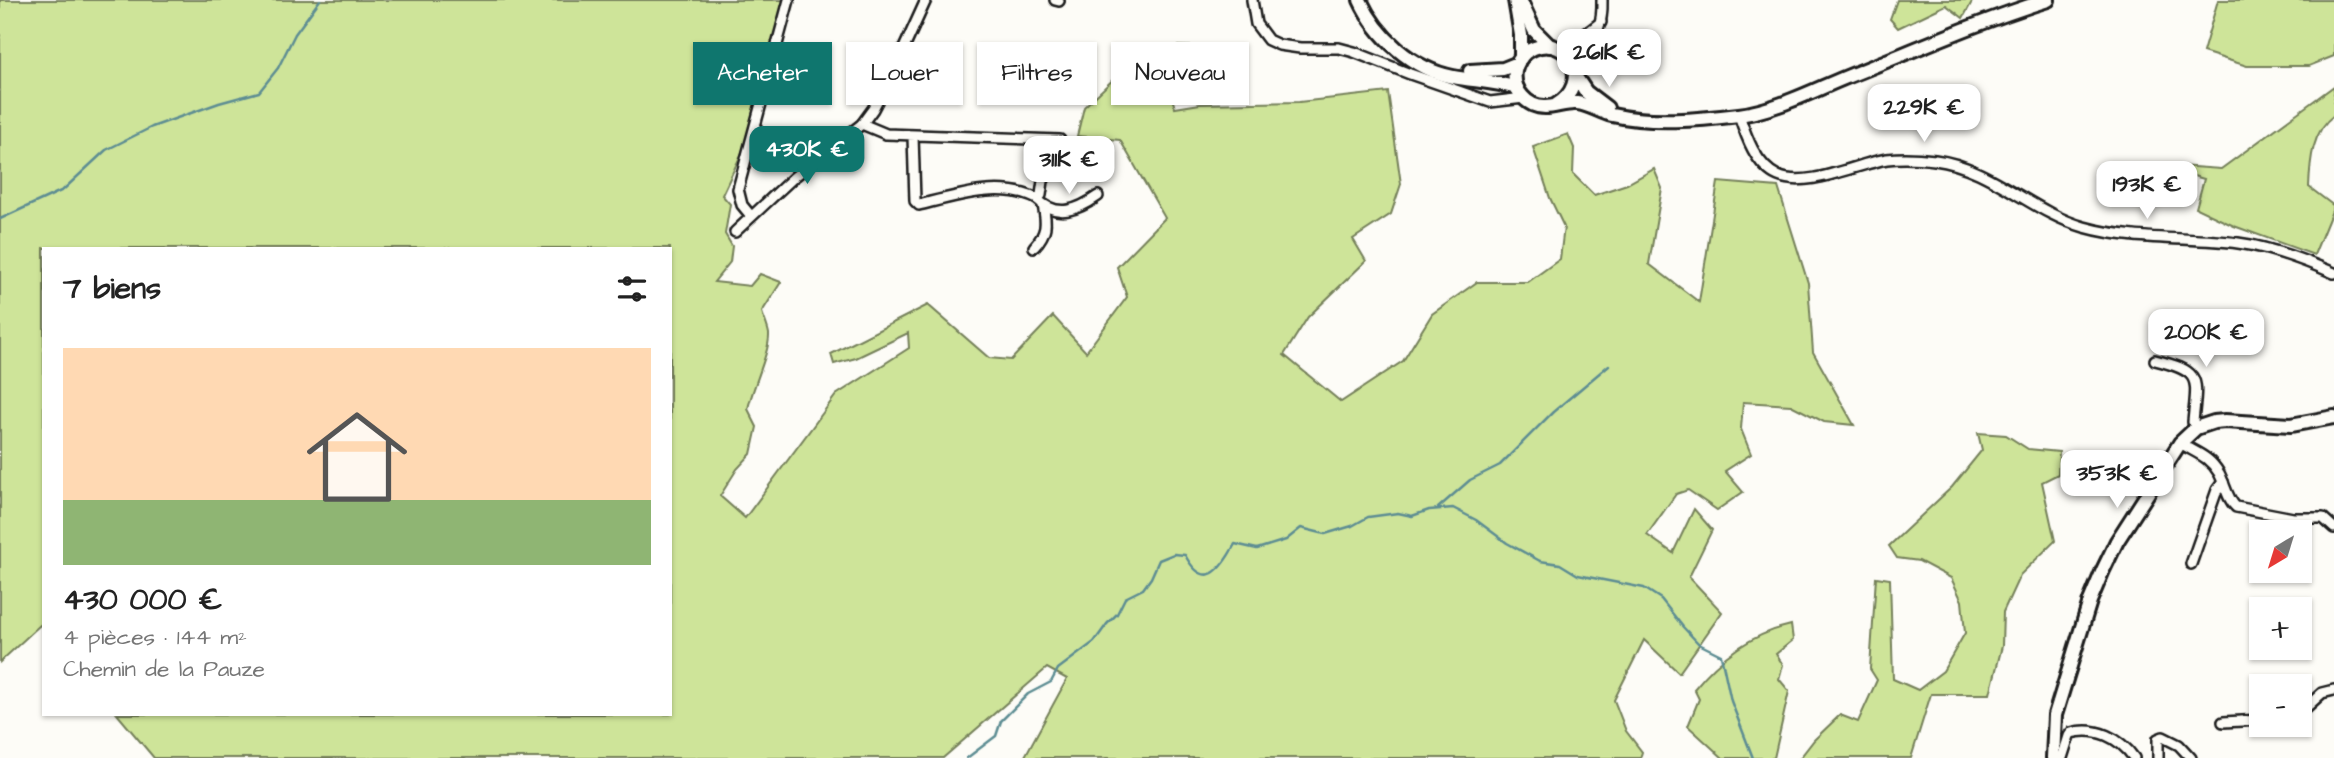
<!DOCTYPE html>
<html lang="fr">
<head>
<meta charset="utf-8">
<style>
  :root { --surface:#fff; --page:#f6f6f6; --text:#222; --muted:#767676; --accent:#0f766e }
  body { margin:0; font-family:"Architects Daughter",sans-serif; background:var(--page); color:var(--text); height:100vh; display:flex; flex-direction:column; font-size:26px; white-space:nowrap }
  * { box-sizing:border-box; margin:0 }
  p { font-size:23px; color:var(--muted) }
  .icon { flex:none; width:38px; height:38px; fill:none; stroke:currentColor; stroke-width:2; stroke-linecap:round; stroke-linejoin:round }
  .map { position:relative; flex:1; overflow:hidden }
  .sheet { position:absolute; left:42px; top:247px; width:630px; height:469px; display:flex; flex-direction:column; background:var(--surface); border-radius:0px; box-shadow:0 2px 5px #0004 }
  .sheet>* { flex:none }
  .guide { position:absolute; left:693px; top:42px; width:665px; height:63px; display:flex; gap:14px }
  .needle { width:46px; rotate:218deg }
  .fabs { position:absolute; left:2249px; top:520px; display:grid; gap:14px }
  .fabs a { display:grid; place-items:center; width:63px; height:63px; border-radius:0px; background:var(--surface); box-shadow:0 2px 5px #0004; font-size:35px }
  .price { position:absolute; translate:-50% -60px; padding:0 16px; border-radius:14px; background:#fff; color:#222; font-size:23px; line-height:46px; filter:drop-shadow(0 2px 4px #0008) }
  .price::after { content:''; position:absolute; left:50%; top:42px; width:21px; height:16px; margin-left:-10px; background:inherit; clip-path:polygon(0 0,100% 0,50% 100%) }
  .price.selected { background:var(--accent); color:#fff }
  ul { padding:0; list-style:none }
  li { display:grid; align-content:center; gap:14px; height:371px; padding:0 21px }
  li span { display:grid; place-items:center; height:217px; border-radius:0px; color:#555 }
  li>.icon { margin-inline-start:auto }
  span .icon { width:126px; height:126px; fill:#fffc; stroke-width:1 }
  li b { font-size:30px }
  h2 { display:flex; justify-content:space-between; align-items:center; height:84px; padding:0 21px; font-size:30px }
  .tag { padding:0 24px; border-radius:0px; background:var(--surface); box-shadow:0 2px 5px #0004; font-size:24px; line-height:63px }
  .tag.selected { background:var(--accent); color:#fff }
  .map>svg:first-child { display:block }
</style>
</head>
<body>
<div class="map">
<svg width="2334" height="758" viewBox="0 0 2334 758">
  <rect width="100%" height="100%" fill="#fdfcf7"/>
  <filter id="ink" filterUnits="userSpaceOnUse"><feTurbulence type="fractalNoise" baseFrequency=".0143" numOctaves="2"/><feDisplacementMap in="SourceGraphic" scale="14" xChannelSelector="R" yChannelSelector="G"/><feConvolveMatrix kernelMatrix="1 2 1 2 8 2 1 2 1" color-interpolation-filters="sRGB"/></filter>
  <g filter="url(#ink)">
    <g fill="#cee499" stroke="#75805a" stroke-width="2">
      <path d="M0,0H789L762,110L722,195L730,204L725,234L732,246L730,262L714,282L750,286L760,274L781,282L762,312C764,319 768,327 769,334C770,352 752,388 748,409L757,427L751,454L737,469L720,496L745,518L836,395L909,348L908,333L856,358L834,364L831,354L928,305L989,358L1011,360L1053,316L1086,352L1127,297L1117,267L1165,218L1120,140L1077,136L1084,107L1135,59L1175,46L1204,47L1216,65L1170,91L1175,108L1200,104L1299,102L1388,92L1401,184L1391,214L1353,239L1366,261L1308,317L1284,355L1341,402L1403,361L1432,314L1477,282H1528L1560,259L1564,227L1550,198L1533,147L1568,134L1574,148L1573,174L1594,195L1627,184L1654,169L1662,188L1649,264L1699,302L1718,182L1778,187L1808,283L1813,352L1854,425L1824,422L1791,405L1743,402L1741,429L1751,454L1725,471L1743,492L1717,510L1688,490L1676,494L1647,535L1673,553L1694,509L1712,530L1689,577L1722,612L1679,673L1644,640L1614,700L1626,731L1642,752L1640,758H1024L1067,679L1047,668L943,758H154L117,714H670V248H44V628L40,625L0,662Z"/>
      <polygon points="1897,0 1973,0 1963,18 1946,5 1898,28 1890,19"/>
      <polygon points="2218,0 2334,0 2334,56 2309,66 2247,66 2203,52"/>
      <path d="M2334,86V115C2312,131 2310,161 2309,187L2334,206L2314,255L2234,226L2196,208L2204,179L2151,164L2221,169Z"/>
      <polygon points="1978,433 2006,435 2028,449 2059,452 2058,474 2042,482 2055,541 2020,575 2003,612 2002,646 1990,694 1931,694 1911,758 1800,758 1814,740 1840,715 1858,722 1877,680 1870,669 1876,577 1890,579 1893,679 1918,690 1943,671 1965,633 1962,601 1951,578 1919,561 1897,558 1889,546 1952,487 1982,450"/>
      <path d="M1791,625L1793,640L1776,654L1783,665L1779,679L1789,691L1774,758H1723L1688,726L1699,699L1694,689C1719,658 1752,634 1791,625Z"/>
    </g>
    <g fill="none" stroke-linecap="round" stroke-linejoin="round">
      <g stroke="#5d8d93" stroke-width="2.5">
        <polyline points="0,219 63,190 106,150 152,127 219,103 259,92 278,68 295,34 320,0"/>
        <polyline points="1438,508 1470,480 1500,465 1553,412 1609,365"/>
        <path d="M967,758L996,736L1001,721L1028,694L1051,682L1058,669L1094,642L1107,624L1117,614L1125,598L1143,589L1151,578L1159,560L1174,554L1185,555C1205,592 1221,570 1235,544L1257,549L1286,540L1301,528L1325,534L1352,526L1368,517L1398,513L1412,516L1429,510L1453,508L1476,520L1507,543L1540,561L1560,564L1578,575L1644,588L1661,599L1683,627L1699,644L1721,655L1731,701L1753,758"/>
      </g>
      <g stroke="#1c1c1c" stroke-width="14">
        <g id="street">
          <polyline points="1055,0 1059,1"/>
          <polyline points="1252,0 1256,24 1268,40 1279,45 1300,48 1339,48 1354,52 1410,74 1490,102 1524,98"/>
          <polyline points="1558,48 1579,39 1601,22"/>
          <path d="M1574,68C1588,36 1603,40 1602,0"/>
          <path d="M1739,115C1746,136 1756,166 1778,176C1807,189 1856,164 1887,159C1903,157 1919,158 1935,160C1991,167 2031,212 2084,227C2134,241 2187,237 2238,243C2270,247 2304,260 2334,273"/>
          <path d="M862,124L886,134L1060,140L1059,152L1043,181L1041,195L1037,199C1001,181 955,196 919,205L915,201L913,136"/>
          <path d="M1037,199C1057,219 1078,210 1098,196"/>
          <polyline points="751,216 742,205 738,189 789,0"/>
          <polyline points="735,232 794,177 862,124 873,109 900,57 926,0"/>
          <path d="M1034,247C1047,233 1047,224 1043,205"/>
          <path d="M2155,360C2203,372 2197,378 2193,422L2196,428"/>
          <path d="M2180,443C2196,453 2209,456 2219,473C2225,484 2227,499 2236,507L2293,518H2323L2334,528"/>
          <polyline points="2191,564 2217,490 2223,482"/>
          <polyline points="2300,713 2322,693 2334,690"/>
          <polyline points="2223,722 2261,720"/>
          <path d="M2062,758L2069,736L2071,733C2096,726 2120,738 2134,758"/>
          <polyline points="2158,758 2158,739 2163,737 2179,745 2191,758"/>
        </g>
      </g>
      <g stroke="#1c1c1c" stroke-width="18">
        <g id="secondary">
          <path d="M1360,0C1377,37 1412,69 1453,77C1475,81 1495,81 1517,88"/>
          <polyline points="1515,0 1521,35 1521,58"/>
          <polyline points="1522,4 1534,30 1550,46"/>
          <polyline points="1470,71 1503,69 1518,63"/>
          <polyline points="1576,77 1586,92 1607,108"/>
          <path d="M1556,105C1593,84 1570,34 1534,48C1524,52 1517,60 1515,71C1512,90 1527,107 1545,107C1556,107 1566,102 1577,103C1589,104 1600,112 1612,115C1652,124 1698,120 1739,115C1777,110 1814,90 1849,76C1915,50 1980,21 2048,0"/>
          <polyline points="2053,758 2055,715 2090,601 2103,570 2117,541 2180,443 2196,428 2214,422 2225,421 2291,425 2334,417"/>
        </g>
      </g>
      <use href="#street" stroke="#fdfcf7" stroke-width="9"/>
      <use href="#secondary" stroke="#fdfcf7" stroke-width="12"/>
    </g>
  </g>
</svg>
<div class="fabs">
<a><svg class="needle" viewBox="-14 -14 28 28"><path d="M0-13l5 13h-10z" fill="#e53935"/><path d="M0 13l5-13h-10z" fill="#767676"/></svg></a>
<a>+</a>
<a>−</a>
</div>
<b class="price" style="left:1609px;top:89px">261K €</b>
<b class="price" style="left:1924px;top:144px">229K €</b>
<b class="price selected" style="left:807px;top:186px">430K €</b>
<b class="price" style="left:1069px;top:196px">311K €</b>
<b class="price" style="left:2147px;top:221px">193K €</b>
<b class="price" style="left:2206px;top:369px">200K €</b>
<b class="price" style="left:2117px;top:510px">353K €</b>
<div class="guide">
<a class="tag selected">Acheter</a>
<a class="tag">Louer</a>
<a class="tag">Filtres</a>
<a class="tag">Nouveau</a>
</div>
<section class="sheet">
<h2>7 biens<svg class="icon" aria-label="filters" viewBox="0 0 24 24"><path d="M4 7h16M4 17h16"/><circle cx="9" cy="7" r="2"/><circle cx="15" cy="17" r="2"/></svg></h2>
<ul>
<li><span style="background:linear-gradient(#ffd9b3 70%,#8fb573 0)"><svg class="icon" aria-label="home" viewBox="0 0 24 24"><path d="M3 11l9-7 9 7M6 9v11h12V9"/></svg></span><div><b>430 000 €</b><p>4 pièces · 144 m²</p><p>Chemin de la Pauze</p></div></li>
</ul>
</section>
</div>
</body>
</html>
